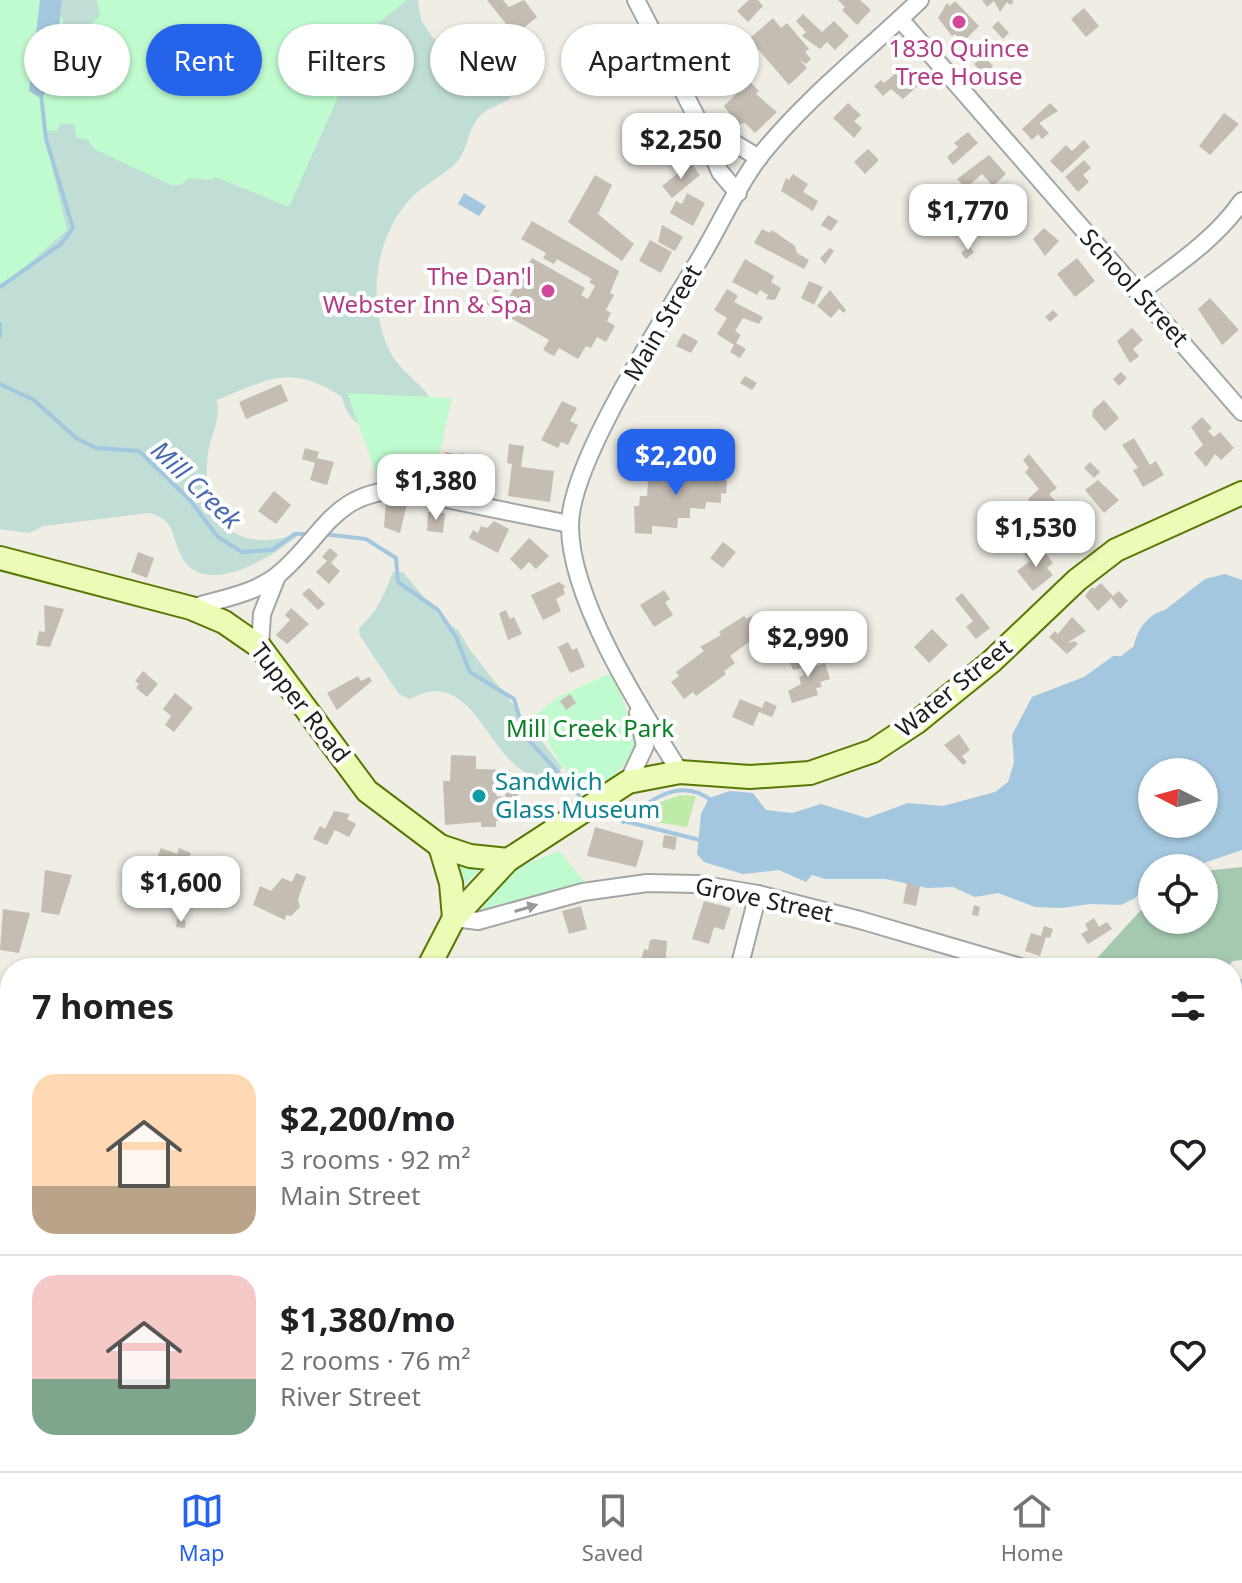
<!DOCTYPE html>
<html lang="en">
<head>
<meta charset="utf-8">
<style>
  :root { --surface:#fff; --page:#f6f6f6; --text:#202124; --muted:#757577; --line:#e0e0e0; --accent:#2563eb }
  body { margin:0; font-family:"Noto Sans",sans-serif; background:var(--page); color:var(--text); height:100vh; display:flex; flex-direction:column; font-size:30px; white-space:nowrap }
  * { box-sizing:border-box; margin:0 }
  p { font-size:26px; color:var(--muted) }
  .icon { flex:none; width:44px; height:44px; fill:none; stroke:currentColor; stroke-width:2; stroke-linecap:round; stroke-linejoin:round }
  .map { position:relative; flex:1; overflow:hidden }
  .drawer { position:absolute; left:0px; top:958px; width:1242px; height:514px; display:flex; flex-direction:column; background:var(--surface); border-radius:32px 32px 0 0; box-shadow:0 2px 6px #0004 }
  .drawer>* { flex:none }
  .top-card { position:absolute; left:24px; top:24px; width:800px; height:72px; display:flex; gap:16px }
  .needle { width:52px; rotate:276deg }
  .fabs { position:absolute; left:1138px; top:758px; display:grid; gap:16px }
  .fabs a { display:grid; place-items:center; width:80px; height:80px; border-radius:50%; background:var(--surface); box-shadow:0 2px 6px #0004; font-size:40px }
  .price { position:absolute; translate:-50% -68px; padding:0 18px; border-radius:16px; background:#fff; color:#222; font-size:26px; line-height:52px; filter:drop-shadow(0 2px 4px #0008) }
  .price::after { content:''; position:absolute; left:50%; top:48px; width:24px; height:18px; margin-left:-12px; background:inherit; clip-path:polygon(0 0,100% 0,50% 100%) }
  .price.on { background:var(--accent); color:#fff }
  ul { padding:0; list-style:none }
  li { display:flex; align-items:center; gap:24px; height:200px; padding:0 32px }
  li+li { border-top:2px solid var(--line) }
  li span { display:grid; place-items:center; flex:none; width:224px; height:160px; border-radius:24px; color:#555 }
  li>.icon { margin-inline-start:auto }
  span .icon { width:96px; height:96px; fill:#fffc; stroke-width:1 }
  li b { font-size:34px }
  h2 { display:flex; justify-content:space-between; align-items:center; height:96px; padding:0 32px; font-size:34px }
  .pill { padding:0 28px; border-radius:36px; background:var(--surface); box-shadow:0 2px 6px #0004; font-size:28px; line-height:72px }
  .pill.on { background:var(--accent); color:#fff }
  .tabs { display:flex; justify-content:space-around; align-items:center; height:112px; border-top:2px solid var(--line); background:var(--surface); font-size:22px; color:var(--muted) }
  .tabs a { display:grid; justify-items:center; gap:4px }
  .tabs .on { color:var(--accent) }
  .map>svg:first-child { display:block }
</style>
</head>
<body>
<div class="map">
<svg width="1242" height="1471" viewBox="0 0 1242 1471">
  <rect width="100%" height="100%" fill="#efede4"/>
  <polygon fill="#beeba8" points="680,795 696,796 687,827 644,820 645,808"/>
  <g fill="#c0ded5">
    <path d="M0,0L52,87L62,0H418L421,20L433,38L517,90C507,106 490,104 479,117C466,132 468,152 454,165C440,178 423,185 410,199C375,238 367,299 388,348C400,375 429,385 439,414C402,422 354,449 342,397C290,363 269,379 217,400C220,427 211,430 208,455C202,496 217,542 267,540C277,540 288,536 298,535C275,556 206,598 183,559C170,538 178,520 149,513L44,526L29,533L0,529Z"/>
    <path d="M393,572H403L441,618L459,631L470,650L562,767L556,776C489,792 483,658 410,699L399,694L360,636L359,628C378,611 384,595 393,572Z"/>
  </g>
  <polygon fill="#a4c9b0" points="1242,867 1242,960 1233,961 1226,968 1088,968 1152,898 1152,920 1204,920 1204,871"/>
  <g fill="#bffbce">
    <polygon points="0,0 45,0 41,15 63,18 65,43 79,53 86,51 87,44 78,34 100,16 97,0 407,0 367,32 289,207 215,177 212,180 189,178 180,185 171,185 94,149 88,140 76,137 75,125 61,123 57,131 43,130 67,230 0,289"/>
    <polygon points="347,393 452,398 433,482 376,473"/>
    <path d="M613,672L637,741L632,758L594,794C563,776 550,748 536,715L558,697Z"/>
    <polygon points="559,851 586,884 477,916 473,911 511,870"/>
    <polygon points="452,856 484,865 464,885"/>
  </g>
  <g fill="#a3c7de" fill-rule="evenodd">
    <polygon points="40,0 62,0 52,87 40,98 29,91"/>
    <polygon points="464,193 486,206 479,216 458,204"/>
    <path d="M1225,574L1242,580V850L1204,863L1152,868V879L1135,898L1121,905L1090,904L1062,908L1035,907L998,893L975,897L953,887L927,888L886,879H825L812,875L806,882L779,870L743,874L704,862L697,854L701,814L709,798L730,791L753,793L766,810L792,813L821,804L867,818L908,803L943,806L995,792L1008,782L1014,763L1012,735L1032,697L1084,677L1113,656H1121L1134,646C1136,631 1149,613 1165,610L1205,579ZM1204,772V824H1152V772Z"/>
    <polygon points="1242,979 1242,1047 1232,1036 1232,981"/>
  </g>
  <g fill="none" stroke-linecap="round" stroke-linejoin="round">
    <g stroke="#a3c7de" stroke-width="4">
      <polyline points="0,287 61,244 73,228 46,139 41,94"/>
      <polyline points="0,324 0,336"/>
      <polyline points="0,384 34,400 76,438 96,448 139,451 189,499 218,537 242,552 272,550 295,534 311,534"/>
      <polyline points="323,534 366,539 396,558 398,582 438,610 456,637 470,672 514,699 525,736 579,795"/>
      <polyline points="612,818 700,840"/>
      <path d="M623,822C649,801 680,775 712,801"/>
    </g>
  </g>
  <g fill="#c4bdb3" fill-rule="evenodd">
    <polygon points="487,0 503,0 509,7 524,0 537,17 515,35"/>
    <polygon points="749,0 758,0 763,6 748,22 737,11"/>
    <polygon points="838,0 860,0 871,10 857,25 842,10 845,7"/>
    <polygon points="982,0 1012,0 1014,2 1010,5 1007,2 1000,12 994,1 987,7"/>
    <polygon points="955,1 979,26 963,42 955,34 952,36 938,18 947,3 950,6"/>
    <polygon points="1084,8 1099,26 1086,37 1071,19"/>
    <polygon points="803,14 822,32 834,21 849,36 835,50 827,42 820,49 802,36 806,32 796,21"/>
    <polygon points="773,18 781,28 787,23 809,49 805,52 811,59 806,64 800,60 807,68 789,85 749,39"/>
    <polygon points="998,21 1009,33 1003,39 992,27"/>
    <polygon points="716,32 723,39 714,49 721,57 731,47 747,62 728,81 698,52"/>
    <polygon points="610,50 614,57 622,53 633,76 601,88 596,76 606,71 601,55"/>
    <polygon points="984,56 993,66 983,75 974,64"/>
    <polygon points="904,66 920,84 903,99 891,89 883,96 874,86 881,80 884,83"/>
    <polygon points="749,81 759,91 756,94 777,112 755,133 745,123 737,124 724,106"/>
    <polygon points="848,103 861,115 854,121 862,128 854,138 833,118"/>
    <polygon points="1050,103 1058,111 1039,123 1049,133 1042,139 1038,134 1032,140 1022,129"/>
    <polygon points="1224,113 1239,124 1210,155 1199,146"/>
    <polygon points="968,132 978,143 953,165 947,157 958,147 954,143"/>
    <polygon points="1084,140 1090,147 1062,173 1050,161 1066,145 1072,151"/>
    <polygon points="868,149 879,160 865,174 854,162"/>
    <polygon points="989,155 1006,174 993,186 982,174 966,188 957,179"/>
    <polygon points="1084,160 1091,168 1083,175 1089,182 1078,192 1065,177"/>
    <polygon points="691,163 700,175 672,198 662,186"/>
    <polygon points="793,174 808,184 803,192 818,201 813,211 781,191 786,178 789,180"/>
    <polygon points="595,175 612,185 598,214 634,244 622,261 568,222"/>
    <polygon points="1016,185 1025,195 998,215 994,210 1006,199 1004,192"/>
    <polygon points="687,193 705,203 693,226 670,213 676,201 682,204"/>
    <polygon points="828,215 838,221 831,231 821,225"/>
    <polygon points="532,221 619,271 610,293 614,295 606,310 611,313 607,321 615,326 606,342 597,337 591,348 586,346 578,359 559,348 554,356 543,350 549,340 486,304 495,289 509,297 532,258 585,288 581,295 588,299 595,286 589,282 592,279 557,259 554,264 543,258 546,253 521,239"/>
    <polygon points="662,225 683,237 675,251 658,242"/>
    <polygon points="1044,228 1059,241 1045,256 1033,239"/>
    <polygon points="762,229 770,233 772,230 795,246 797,253 809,260 804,269 754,243"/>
    <polygon points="650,240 672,252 661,273 639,261"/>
    <polygon points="969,246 974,252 966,259 961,253"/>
    <polygon points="830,248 834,251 825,264 820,258"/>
    <polygon points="1077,258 1095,281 1075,297 1057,274"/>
    <polygon points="745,259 774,276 771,282 781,288 775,300 766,299 768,295 760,290 757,295 732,282"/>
    <polygon points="809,281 823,287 814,305 801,298"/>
    <polygon points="727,289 738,296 734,302 763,317 759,324 743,318 735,331 741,335 736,343 746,349 740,358 730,352 734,345 717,334 727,318 714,310"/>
    <polygon points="830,290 846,310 844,313 839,309 831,318 817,306"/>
    <polygon points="1210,298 1239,330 1222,345 1198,309"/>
    <polygon points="1053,310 1058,315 1050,322 1045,317"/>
    <polygon points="1132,328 1143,340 1133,349 1139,356 1130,363 1117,341"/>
    <polygon points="683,333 698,341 691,353 676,346"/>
    <polygon points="1121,372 1127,378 1119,386 1113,379"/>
    <polygon points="745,376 757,383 752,390 740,383"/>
    <polygon points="281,384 288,401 246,419 239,402"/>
    <polygon points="1104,400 1119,418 1105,431 1092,416 1093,410"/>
    <polygon points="562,401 577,408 570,421 578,425 568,445 561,442 558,448 541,440"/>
    <polygon points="1202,417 1212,428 1208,431 1214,437 1220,432 1234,448 1221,460 1215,454 1206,467 1194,453 1203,445 1191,427"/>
    <polygon points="1134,438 1150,465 1156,461 1164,475 1143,487 1133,470 1138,468 1122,445"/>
    <polygon points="509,444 524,446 521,467 554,471 550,502 508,496 512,464 507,463"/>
    <polygon points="305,448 319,452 317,458 334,462 327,485 310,480 315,463 302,459"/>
    <polygon points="446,452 455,454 451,468 442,466"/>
    <polygon points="460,453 466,454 465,465 480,462 477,488 457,485"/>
    <polygon points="1029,454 1057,488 1049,494 1062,509 1045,523 1028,499 1039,489 1025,472 1029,468 1023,460"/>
    <polygon points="1090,462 1100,472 1094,478 1084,468"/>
    <polygon points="649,468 723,473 722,480 727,480 726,494 721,493 721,503 706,502 705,509 690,508 690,518 678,518 677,528 652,526 652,534 635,533 634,506 639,506 640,496 647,496"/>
    <polygon points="1098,480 1119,500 1104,513 1085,490"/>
    <polygon points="274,491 291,505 276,524 258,511"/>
    <polygon points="386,502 407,504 400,533 384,527"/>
    <polygon points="428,512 445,513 443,533 427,531"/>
    <polygon points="494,521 509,529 498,553 469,538 473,530 478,533 481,526 487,528"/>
    <polygon points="529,538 549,556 536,569 529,562 521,570 510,559"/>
    <polygon points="723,542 736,552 723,568 710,558"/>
    <polygon points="1030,545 1041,558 1046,554 1053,563 1047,568 1053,575 1033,591 1017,571 1030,561 1023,552"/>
    <polygon points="330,548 338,555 331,563 340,571 329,584 316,572 327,561 322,557"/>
    <polygon points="138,552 154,558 147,578 131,572"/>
    <polygon points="559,582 566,587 563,588 565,594 556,599 561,611 543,620 531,595"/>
    <polygon points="1101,583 1113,596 1119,591 1128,601 1120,609 1111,598 1098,611 1085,596 1092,587 1094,589"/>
    <polygon points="309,588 325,604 318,610 302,594"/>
    <polygon points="664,590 670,599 665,602 673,615 654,627 640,605"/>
    <polygon points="962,593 990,628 976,639 966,627 973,621 955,599"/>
    <polygon points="44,605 64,609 50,647 36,645 39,631 45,632"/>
    <polygon points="291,608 309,624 287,644 276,635 290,620 285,615"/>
    <polygon points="506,610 510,619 514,617 522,634 508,640 499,613"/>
    <polygon points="744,616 747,619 751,616 760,628 756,632 758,635 730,656 735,663 724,671 726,674 696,696 693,692 684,699 671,682 679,676 676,672 704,651 700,647 721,635 719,632"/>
    <polygon points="1072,617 1086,631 1067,643 1075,641 1078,644 1067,654 1049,637 1055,631 1058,634"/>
    <polygon points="932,629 948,645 929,663 914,647"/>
    <polygon points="568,642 572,650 577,648 585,667 570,673 558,647"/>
    <polygon points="813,655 817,666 825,663 830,679 820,682 822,687 816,688 818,695 792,703 788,691 801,684 799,677 804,675 802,668 793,670 790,662"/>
    <polygon points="143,671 158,684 147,697 136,688 139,684 135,681"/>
    <polygon points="358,676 361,681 369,677 372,681 337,710 327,693"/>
    <polygon points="175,693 193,708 174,732 165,725 171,716 163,709"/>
    <polygon points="570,694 576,703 566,710 560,701"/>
    <polygon points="740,699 762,708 765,701 777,706 772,717 759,712 753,726 732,717"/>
    <polygon points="959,734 970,750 962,756 967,762 963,765 944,745"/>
    <path d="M451,755L476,756V769L510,770L509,781L518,782L517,821H496V827H481V822L445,825L443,781H450ZM497,789L506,790L505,797L496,796Z"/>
    <polygon points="334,811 350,814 347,819 356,824 349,837 335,830 327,845 313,839 320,826 325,829"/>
    <polygon points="595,827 644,841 636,867 587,856"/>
    <polygon points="664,835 677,837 675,850 662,847"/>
    <polygon points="161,848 177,854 179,848 191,853 182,873 171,868 166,878 158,875 163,864 156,860"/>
    <polygon points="45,870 72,875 59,915 41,912"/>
    <polygon points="296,873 306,877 298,899 300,907 291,916 286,915 285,920 253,905 260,886 271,891 282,878 292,882"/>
    <polygon points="907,883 920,886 916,906 903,903"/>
    <polygon points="704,901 731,908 724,930 714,927 709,944 692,939"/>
    <polygon points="974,905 980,907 978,916 972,915"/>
    <polygon points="581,906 587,929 569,934 562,911"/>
    <polygon points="3,909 30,913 19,953 0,950"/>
    <polygon points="1094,918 1099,927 1107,922 1112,929 1088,944 1081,934 1088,930 1085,924"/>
    <polygon points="177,919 186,921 185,928 176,927"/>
    <polygon points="1044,926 1053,929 1050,938 1046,937 1040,956 1025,951 1031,933 1041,936"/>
    <polygon points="654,939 667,941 665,968 647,968 649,962 641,961 644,949 648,950 650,940"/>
    <polygon points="257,959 277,965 276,968 255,968"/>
    <polygon points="229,961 251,967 250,968 226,968"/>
    <polygon points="560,1462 579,1462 576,1471 556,1471"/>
  </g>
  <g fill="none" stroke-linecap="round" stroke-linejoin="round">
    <g stroke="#a5a5a5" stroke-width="20">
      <g id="street">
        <polyline points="636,0 699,122 720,172 738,193"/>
        <polyline points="900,19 1242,412"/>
        <polyline points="699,122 759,158"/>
        <path d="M1139,293C1176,265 1216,239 1242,201"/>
        <path d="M191,608C220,599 255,594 279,574C324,536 333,491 402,490L569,524"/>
        <polyline points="260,647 262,614 277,576"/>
        <path d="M680,772C641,710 570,600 570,526C569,462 667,315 702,255C721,223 737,186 760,156C807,97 866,52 920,0"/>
        <polyline points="628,782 645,746 638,713"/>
        <polyline points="454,918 478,921 583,892 647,883 698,884 758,894 860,920 1024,968"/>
        <polyline points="739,968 758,894"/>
        <polyline points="1232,1121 1242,1129"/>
        <polyline points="0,1441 10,1447"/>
        <polyline points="479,1462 486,1471"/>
        <polyline points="15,1471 25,1462"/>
        <polyline points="517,1471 526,1462"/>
      </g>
    </g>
    <g stroke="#577802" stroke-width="26">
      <g id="secondary">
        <polyline points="0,558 191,608 224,622 260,647 367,791 440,846 470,856 508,860"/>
        <polyline points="440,846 451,883 454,918"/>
        <polyline points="428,968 454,918 508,860 628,782 680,772 750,777 810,773 873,751 917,722 991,662 1077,580 1116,550 1242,493"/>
        <polyline points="305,1462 308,1471"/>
      </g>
    </g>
    <use href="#street" stroke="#fff" stroke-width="16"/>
    <use href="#secondary" stroke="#ecfbb6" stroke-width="22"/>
  </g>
  <defs><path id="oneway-solid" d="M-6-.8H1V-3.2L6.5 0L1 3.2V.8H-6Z" transform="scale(2)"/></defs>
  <use fill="#9a9a9a" href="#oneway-solid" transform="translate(526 908) rotate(-17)"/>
  <g fill="#d1479c" stroke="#fff" stroke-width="3">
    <circle cx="959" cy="22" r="8"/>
    <circle cx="548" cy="291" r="8"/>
  </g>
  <circle fill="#0f9aa8" stroke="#fff" stroke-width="3" cx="479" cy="796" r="8"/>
  <g text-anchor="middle" stroke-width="8" stroke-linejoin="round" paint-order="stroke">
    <g font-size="24" fill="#b23c85" stroke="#fff">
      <text x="959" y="57">1830 Quince<tspan x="959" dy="28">Tree House</tspan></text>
      <text x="532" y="285" text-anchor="end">The Dan'l<tspan x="532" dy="28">Webster Inn &amp; Spa</tspan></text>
    </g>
    <g font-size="24" fill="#1e1e1e" stroke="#fff">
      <text transform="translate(1134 288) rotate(48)" y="8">School Street</text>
      <text transform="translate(663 323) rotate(-60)" y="8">Main Street</text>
      <text transform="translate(954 688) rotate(-39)" y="8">Water Street</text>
      <text transform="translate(300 703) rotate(52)" y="8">Tupper Road</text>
      <text transform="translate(764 900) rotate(12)" y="8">Grove Street</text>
    </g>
    <g font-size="24" fill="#097f26" stroke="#fff">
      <text x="590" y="737">Mill Creek Park</text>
    </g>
    <g font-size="24" fill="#0d838f" stroke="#fff" text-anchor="start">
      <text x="495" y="790">Sandwich<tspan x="495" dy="28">Glass Museum</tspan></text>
    </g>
    <g font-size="26" font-style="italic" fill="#486bb0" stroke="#fff">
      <text transform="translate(196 485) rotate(44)" y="9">Mill Creek</text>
    </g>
  </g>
</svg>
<div class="fabs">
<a><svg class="needle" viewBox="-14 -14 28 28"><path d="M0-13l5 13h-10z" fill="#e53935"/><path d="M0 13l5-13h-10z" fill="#757577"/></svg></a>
<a><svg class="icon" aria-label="locate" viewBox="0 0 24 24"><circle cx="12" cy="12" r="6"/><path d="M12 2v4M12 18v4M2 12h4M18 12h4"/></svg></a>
</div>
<b class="price" style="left:681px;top:181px">$2,250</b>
<b class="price" style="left:968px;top:252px">$1,770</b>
<b class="price on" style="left:676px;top:497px">$2,200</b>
<b class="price" style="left:436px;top:522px">$1,380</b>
<b class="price" style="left:1036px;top:569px">$1,530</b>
<b class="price" style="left:808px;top:679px">$2,990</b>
<b class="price" style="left:181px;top:924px">$1,600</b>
<div class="top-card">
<a class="pill">Buy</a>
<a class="pill on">Rent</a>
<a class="pill">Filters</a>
<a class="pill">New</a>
<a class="pill">Apartment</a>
</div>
<section class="drawer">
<h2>7 homes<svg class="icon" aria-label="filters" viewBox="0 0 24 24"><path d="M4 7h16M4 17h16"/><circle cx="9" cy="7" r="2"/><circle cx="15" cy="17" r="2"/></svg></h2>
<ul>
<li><span style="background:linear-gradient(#ffd9b3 70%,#b9a48a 0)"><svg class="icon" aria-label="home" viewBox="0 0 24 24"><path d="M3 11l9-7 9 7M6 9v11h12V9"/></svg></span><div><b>$2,200/mo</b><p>3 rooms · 92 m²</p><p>Main Street</p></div><svg class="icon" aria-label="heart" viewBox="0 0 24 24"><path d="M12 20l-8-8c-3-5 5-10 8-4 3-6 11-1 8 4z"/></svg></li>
<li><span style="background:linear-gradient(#f6c9c9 65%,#7fa58c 0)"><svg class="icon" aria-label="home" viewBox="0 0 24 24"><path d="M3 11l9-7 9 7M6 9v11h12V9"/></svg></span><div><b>$1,380/mo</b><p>2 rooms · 76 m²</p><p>River Street</p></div><svg class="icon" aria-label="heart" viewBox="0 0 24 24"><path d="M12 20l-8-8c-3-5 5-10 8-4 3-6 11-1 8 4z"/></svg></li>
</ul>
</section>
</div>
<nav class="tabs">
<a class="on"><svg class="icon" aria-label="map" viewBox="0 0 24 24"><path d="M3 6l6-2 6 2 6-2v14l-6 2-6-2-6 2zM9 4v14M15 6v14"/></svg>Map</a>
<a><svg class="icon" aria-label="saved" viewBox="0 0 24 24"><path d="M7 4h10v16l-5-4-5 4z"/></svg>Saved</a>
<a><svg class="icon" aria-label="home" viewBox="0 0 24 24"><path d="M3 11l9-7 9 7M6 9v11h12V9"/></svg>Home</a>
</nav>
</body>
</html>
